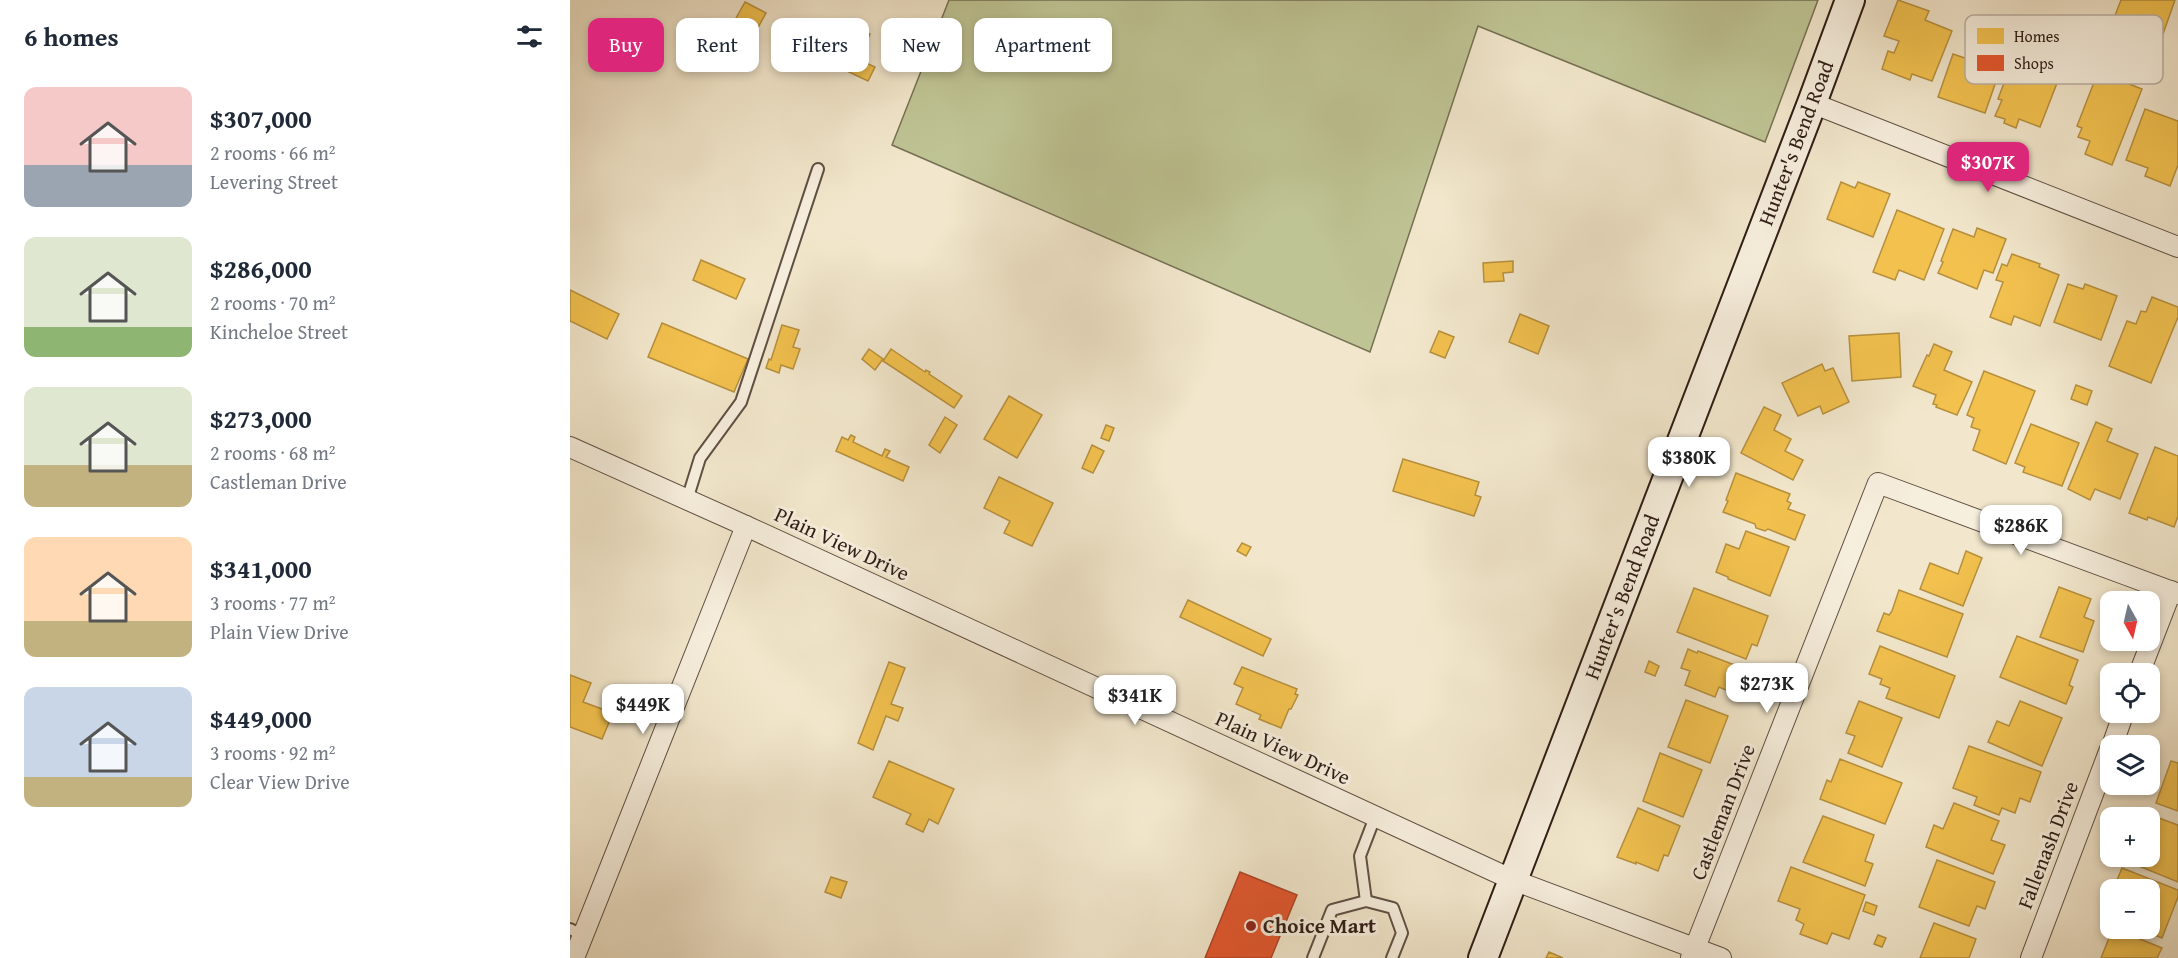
<!DOCTYPE html>
<html lang="en">
<head>
<meta charset="utf-8">
<style>
  :root { --surface:#fff; --page:#f6f6f7; --text:#1f2937; --muted:#747a83; --accent:#db2777 }
  body { margin:0; font-family:"Gentium Book Plus",serif; background:var(--page); color:var(--text); height:100vh; display:flex; flex-direction:column; font-size:22px; white-space:nowrap }
  * { box-sizing:border-box; margin:0 }
  p { font-size:20px; color:var(--muted) }
  .icon { flex:none; width:33px; height:33px; fill:none; stroke:currentColor; stroke-width:2; stroke-linecap:round; stroke-linejoin:round }
  .map { position:relative; flex:1; overflow:hidden }
  .panel { display:flex; flex-direction:column; background:var(--surface); width:570px }
  .panel>* { flex:none }
  .guide { position:absolute; left:18px; top:18px; width:570px; height:54px; display:flex; gap:12px }
  .needle { width:39px; rotate:172deg }
  .fabs { position:absolute; left:1530px; top:591px; display:grid; gap:12px }
  .fabs a { display:grid; place-items:center; width:60px; height:60px; border-radius:12px; background:var(--surface); box-shadow:0 3px 9px #0003; font-size:30px }
  .price { position:absolute; translate:-50% -51px; padding:0 14px; border-radius:12px; background:#fff; color:#222; font-size:20px; line-height:39px; filter:drop-shadow(0 2px 3px #0008) }
  .price::after { content:''; position:absolute; left:50%; top:36px; width:18px; height:14px; margin-left:-9px; background:inherit; clip-path:polygon(0 0,100% 0,50% 100%) }
  .price.selected { background:var(--accent); color:#fff }
  ul { padding:0; list-style:none }
  li { display:flex; align-items:center; gap:18px; height:150px; padding:0 24px }
  li span { display:grid; place-items:center; flex:none; width:168px; height:120px; border-radius:12px; color:#555 }
  li>.icon { margin-inline-start:auto }
  span .icon { width:72px; height:72px; fill:#fffc; stroke-width:1 }
  li b { font-size:26px }
  h2 { display:flex; justify-content:space-between; align-items:center; height:72px; padding:0 24px; font-size:26px }
  .tag { padding:0 21px; border-radius:12px; background:var(--surface); box-shadow:0 3px 9px #0003; font-size:21px; line-height:54px }
  .tag.selected { background:var(--accent); color:#fff }
  main { display:flex; flex:1; min-height:0 }
  .map>svg:first-child { display:block }
</style>
</head>
<body>
<main>
<section class="panel">
<h2>6 homes<svg class="icon" aria-label="filters" viewBox="0 0 24 24"><path d="M4 7h16M4 17h16"/><circle cx="9" cy="7" r="2"/><circle cx="15" cy="17" r="2"/></svg></h2>
<ul>
<li><span style="background:linear-gradient(#f6c9c9 65%,#9aa5b1 0)"><svg class="icon" aria-label="home" viewBox="0 0 24 24"><path d="M3 11l9-7 9 7M6 9v11h12V9"/></svg></span><div><b>$307,000</b><p>2 rooms · 66 m²</p><p>Levering Street</p></div></li>
<li><span style="background:linear-gradient(#dfe7d0 75%,#8fb573 0)"><svg class="icon" aria-label="home" viewBox="0 0 24 24"><path d="M3 11l9-7 9 7M6 9v11h12V9"/></svg></span><div><b>$286,000</b><p>2 rooms · 70 m²</p><p>Kincheloe Street</p></div></li>
<li><span style="background:linear-gradient(#dfe7d0 65%,#c2b280 0)"><svg class="icon" aria-label="home" viewBox="0 0 24 24"><path d="M3 11l9-7 9 7M6 9v11h12V9"/></svg></span><div><b>$273,000</b><p>2 rooms · 68 m²</p><p>Castleman Drive</p></div></li>
<li><span style="background:linear-gradient(#ffd9b3 70%,#c2b280 0)"><svg class="icon" aria-label="home" viewBox="0 0 24 24"><path d="M3 11l9-7 9 7M6 9v11h12V9"/></svg></span><div><b>$341,000</b><p>3 rooms · 77 m²</p><p>Plain View Drive</p></div></li>
<li><span style="background:linear-gradient(#c9d6e8 75%,#c2b280 0)"><svg class="icon" aria-label="home" viewBox="0 0 24 24"><path d="M3 11l9-7 9 7M6 9v11h12V9"/></svg></span><div><b>$449,000</b><p>3 rooms · 92 m²</p><p>Clear View Drive</p></div></li>
</ul>
</section>
<div class="map">
<svg width="1608" height="958" viewBox="0 0 1608 958">
  <rect width="100%" height="100%" fill="#f2e7cc"/>
  <filter id="stains"><feTurbulence type="fractalNoise" baseFrequency=".00333" numOctaves="4"/><feColorMatrix values="0 0 0 0 .2 0 0 0 0 .09 0 0 0 0 .02 0 0 0 .5 -.17"/></filter>
  <radialGradient id="worn" r=".72"><stop offset=".6" stop-color="#630" stop-opacity="0"/><stop offset="1" stop-color="#630" stop-opacity=".3"/></radialGradient>
  <polygon fill="#bfc494" stroke="#767054" stroke-width="1.5" points="379,0 1248,0 1195,142 908,26 800,352 322,145"/>
  <g fill="#f2c14e" stroke="#b7903d" stroke-width="1.5">
    <polygon points="1328,0 1359,11 1355,20 1382,31 1362,81 1342,74 1340,80 1312,69 1318,51 1324,53 1329,41 1314,36"/>
    <polygon points="1551,0 1605,0 1593,34 1567,24 1563,34 1541,26"/>
    <polygon points="175,2 196,13 186,31 165,20"/>
    <polygon points="287,27 300,34 295,45 282,39"/>
    <polygon points="233,33 305,67 298,81 226,47"/>
    <polygon points="1451,49 1494,65 1470,127 1449,119 1446,128 1434,123 1435,119 1425,116 1432,100 1428,99 1437,75 1441,76"/>
    <polygon points="1383,54 1430,70 1415,113 1368,97"/>
    <polygon points="1528,72 1572,89 1542,165 1515,154 1520,141 1508,137 1512,128 1507,126"/>
    <polygon points="1575,109 1608,121 1608,165 1600,186 1575,176 1578,168 1556,160"/>
    <polygon points="1271,182 1285,188 1288,182 1320,194 1303,237 1257,219"/>
    <polygon points="1327,210 1374,229 1354,280 1329,270 1325,280 1303,272"/>
    <polygon points="1407,228 1436,239 1423,273 1414,270 1407,289 1368,273 1373,262 1371,261 1383,229 1404,237"/>
    <polygon points="1442,254 1470,264 1469,267 1489,275 1470,326 1444,316 1441,325 1420,317 1433,282 1426,280 1432,264 1437,266"/>
    <polygon points="131,260 175,279 166,299 123,280"/>
    <polygon points="943,261 943,272 933,273 934,281 914,282 913,263"/>
    <polygon points="1498,284 1513,289 1515,284 1547,296 1531,340 1484,322"/>
    <polygon points="0,290 49,314 37,339 0,321"/>
    <polygon points="1582,297 1608,307 1608,317 1581,383 1539,366 1557,321 1566,324 1571,311 1576,312"/>
    <polygon points="950,314 979,326 968,354 939,342"/>
    <polygon points="92,323 178,359 164,392 78,357"/>
    <polygon points="212,325 229,330 223,347 230,349 223,369 211,365 209,373 196,368 199,359 201,360"/>
    <polygon points="869,331 884,337 875,358 860,352"/>
    <polygon points="1329,333 1331,377 1282,381 1279,336"/>
    <polygon points="1364,344 1382,352 1374,370 1402,382 1387,415 1366,407 1367,405 1363,404 1366,395 1343,386 1357,355 1359,356"/>
    <polygon points="299,349 313,359 305,370 292,359"/>
    <polygon points="321,349 355,372 356,370 360,372 359,374 392,396 384,408 313,361"/>
    <polygon points="1252,364 1255,371 1263,368 1279,402 1253,414 1250,406 1228,416 1212,383"/>
    <polygon points="1414,371 1465,391 1436,464 1403,450 1410,430 1401,427 1404,418 1397,415"/>
    <polygon points="1506,385 1522,391 1517,405 1501,399"/>
    <polygon points="439,396 472,415 447,458 414,439"/>
    <polygon points="1194,407 1211,415 1204,430 1221,439 1215,451 1233,460 1223,480 1171,453"/>
    <polygon points="375,417 387,425 370,453 359,445"/>
    <polygon points="1526,422 1542,429 1537,441 1568,454 1550,499 1525,489 1520,500 1498,489"/>
    <polygon points="1461,424 1509,443 1492,486 1453,472 1455,467 1445,463"/>
    <polygon points="536,425 544,428 539,441 531,438"/>
    <polygon points="281,435 285,437 283,442 312,456 315,449 320,451 316,457 339,467 333,481 266,451 272,437 278,440"/>
    <polygon points="522,445 534,451 523,473 512,468"/>
    <polygon points="1585,447 1608,456 1608,516 1604,527 1578,517 1577,520 1559,513"/>
    <polygon points="833,459 909,482 905,495 911,497 904,516 823,491"/>
    <polygon points="1166,473 1220,494 1217,501 1221,503 1218,509 1235,515 1225,540 1198,529 1195,531 1186,528 1185,524 1153,512 1158,501 1156,500"/>
    <polygon points="429,477 483,503 462,546 434,533 440,521 414,508"/>
    <polygon points="1176,531 1219,547 1200,596 1158,579 1158,577 1146,572 1156,544 1169,549"/>
    <polygon points="672,543 681,547 676,556 667,551"/>
    <polygon points="1396,551 1412,558 1393,606 1350,589 1360,563 1388,574"/>
    <polygon points="1489,587 1521,599 1514,617 1524,621 1513,652 1470,637"/>
    <polygon points="1124,588 1198,616 1187,646 1182,644 1176,659 1107,632"/>
    <polygon points="1329,590 1393,614 1377,657 1307,631 1314,613 1319,615 1322,611"/>
    <polygon points="618,600 701,639 693,656 610,617"/>
    <polygon points="1447,636 1508,660 1499,685 1503,687 1496,704 1430,677"/>
    <polygon points="1310,646 1385,676 1369,718 1316,698 1320,688 1310,684 1312,679 1299,674"/>
    <polygon points="1118,649 1127,653 1128,651 1175,669 1168,689 1167,689 1165,694 1149,687 1145,697 1115,685 1120,671 1111,668"/>
    <polygon points="1079,661 1089,666 1085,676 1075,672"/>
    <polygon points="319,662 335,668 321,704 333,708 328,721 316,716 303,750 288,743"/>
    <polygon points="672,667 727,689 725,694 728,695 721,709 719,709 711,728 689,719 691,715 666,704 673,688 664,684"/>
    <polygon points="0,675 21,683 13,702 43,713 32,739 0,727"/>
    <polygon points="1116,700 1158,716 1140,763 1098,747"/>
    <polygon points="1289,701 1332,718 1312,767 1278,753 1285,736 1276,733"/>
    <polygon points="1450,701 1492,718 1472,766 1418,742 1427,721 1439,726"/>
    <polygon points="1399,746 1471,772 1460,802 1450,798 1445,813 1432,808 1429,815 1404,805 1407,797 1383,788"/>
    <polygon points="1090,753 1132,770 1113,817 1073,801"/>
    <polygon points="1270,759 1332,783 1315,824 1250,799 1257,780 1261,782"/>
    <polygon points="319,761 384,789 368,824 359,819 353,832 336,824 341,814 303,797"/>
    <polygon points="1601,761 1608,763 1608,811 1586,803"/>
    <polygon points="1384,803 1429,821 1421,840 1435,845 1423,874 1356,847 1364,825 1373,829"/>
    <polygon points="1068,808 1110,826 1098,856 1094,855 1088,871 1066,862 1066,864 1047,857"/>
    <polygon points="1578,814 1608,825 1608,882 1564,864 1567,856 1580,856"/>
    <polygon points="1253,816 1304,835 1295,861 1303,864 1295,886 1233,862"/>
    <polygon points="1367,860 1425,882 1415,909 1407,906 1399,926 1349,907"/>
    <polygon points="1221,867 1295,895 1279,939 1262,933 1257,944 1230,934 1234,924 1226,920 1230,909 1208,901"/>
    <polygon points="1552,868 1608,890 1608,897 1592,938 1568,928 1580,928 1580,890 1543,890"/>
    <polygon points="261,877 277,882 271,898 255,892"/>
    <polygon points="1296,902 1307,906 1304,915 1293,911"/>
    <polygon points="1364,923 1406,939 1399,958 1350,958"/>
    <polygon points="1543,928 1592,948 1587,958 1531,958"/>
    <polygon points="1308,935 1316,938 1312,947 1304,944"/>
    <polygon points="979,952 993,958 976,958"/>
  </g>
  <polygon fill="#e4572e" stroke="#ad4526" stroke-width="1.5" points="670,872 727,895 701,958 635,958"/>
  <g fill="none" stroke-linecap="round" stroke-linejoin="round">
    <g stroke="#5f4f43" stroke-width="14">
      <g id="lane">
        <polyline points="117,500 130,458 171,402 248,169"/>
        <polyline points="796,901 790,856 805,817"/>
        <polyline points="0,929 14,936"/>
        <polyline points="743,958 762,910 796,901 823,908 832,933 822,958"/>
      </g>
    </g>
    <g stroke="#5f4f43" stroke-width="22">
      <g id="street">
        <polyline points="1242,103 1608,247"/>
        <polyline points="0,447 176,526 943,880 1151,958"/>
        <polyline points="1569,674 1601,591"/>
        <polyline points="1542,746 1554,712"/>
        <polyline points="4,958 176,526"/>
        <polyline points="1121,958 1308,483 1608,594"/>
        <polyline points="1461,958 1540,749"/>
      </g>
    </g>
    <g stroke="#2e1c15" stroke-width="32">
      <polyline id="secondary" points="913,958 1242,103 1280,0"/>
    </g>
    <use href="#lane" stroke="#f7efde" stroke-width="10"/>
    <use href="#street" stroke="#f7efde" stroke-width="20"/>
    <use href="#secondary" stroke="#f7efde" stroke-width="28"/>
  </g>
  <circle fill="#8f2418" stroke="#f7efde" stroke-width="2" cx="681" cy="926" r="6"/>
  <g text-anchor="middle" stroke-width="6" stroke-linejoin="round" paint-order="stroke">
    <g font-size="21" fill="#2e1c15" stroke="#f7efde">
      <text transform="translate(1226 143) rotate(-69)" y="7">Hunter's Bend Road</text>
      <text transform="translate(272 544) rotate(25)" y="7">Plain View Drive</text>
      <text transform="translate(1052 597) rotate(-69)" y="7">Hunter's Bend Road</text>
      <text transform="translate(713 748) rotate(25)" y="7">Plain View Drive</text>
      <text transform="translate(1153 812) rotate(-69)" y="7">Castleman Drive</text>
      <text transform="translate(1478 845) rotate(-69)" y="7">Fallenash Drive</text>
    </g>
    <g font-size="21" font-weight="bold" fill="#2e1c15" stroke="#f7efde" text-anchor="start">
      <text x="693" y="933">Choice Mart</text>
    </g>
  </g>
  <rect x="1395" y="15" width="198" height="69" rx="9" fill="#f7efde" stroke="#bbb0a2" stroke-width="1.5"/>
  <rect x="1407" y="28" width="27" height="16" fill="#f2c14e"/>
  <rect x="1407" y="55" width="27" height="16" fill="#e4572e"/>
  <g font-size="16" fill="#2e1c15">
    <text x="1444" y="42">Homes</text>
    <text x="1444" y="69">Shops</text>
  </g>
  <rect width="100%" height="100%" filter="url(#stains)"/>
  <rect width="100%" height="100%" fill="url(#worn)"/>
</svg>
<div class="fabs">
<a><svg class="needle" viewBox="-14 -14 28 28"><path d="M0-13l5 13h-10z" fill="#e53935"/><path d="M0 13l5-13h-10z" fill="#747a83"/></svg></a>
<a><svg class="icon" aria-label="locate" viewBox="0 0 24 24"><circle cx="12" cy="12" r="6"/><path d="M12 2v4M12 18v4M2 12h4M18 12h4"/></svg></a>
<a><svg class="icon" aria-label="layers" viewBox="0 0 24 24"><path d="M12 4l9 5-9 5-9-5zM3 14l9 5 9-5"/></svg></a>
<a>+</a>
<a>−</a>
</div>
<b class="price selected" style="left:1418px;top:193px">$307K</b>
<b class="price" style="left:1119px;top:488px">$380K</b>
<b class="price" style="left:1451px;top:556px">$286K</b>
<b class="price" style="left:1197px;top:714px">$273K</b>
<b class="price" style="left:565px;top:726px">$341K</b>
<b class="price" style="left:73px;top:735px">$449K</b>
<div class="guide">
<a class="tag selected">Buy</a>
<a class="tag">Rent</a>
<a class="tag">Filters</a>
<a class="tag">New</a>
<a class="tag">Apartment</a>
</div>
</div>
</main>
</body>
</html>
